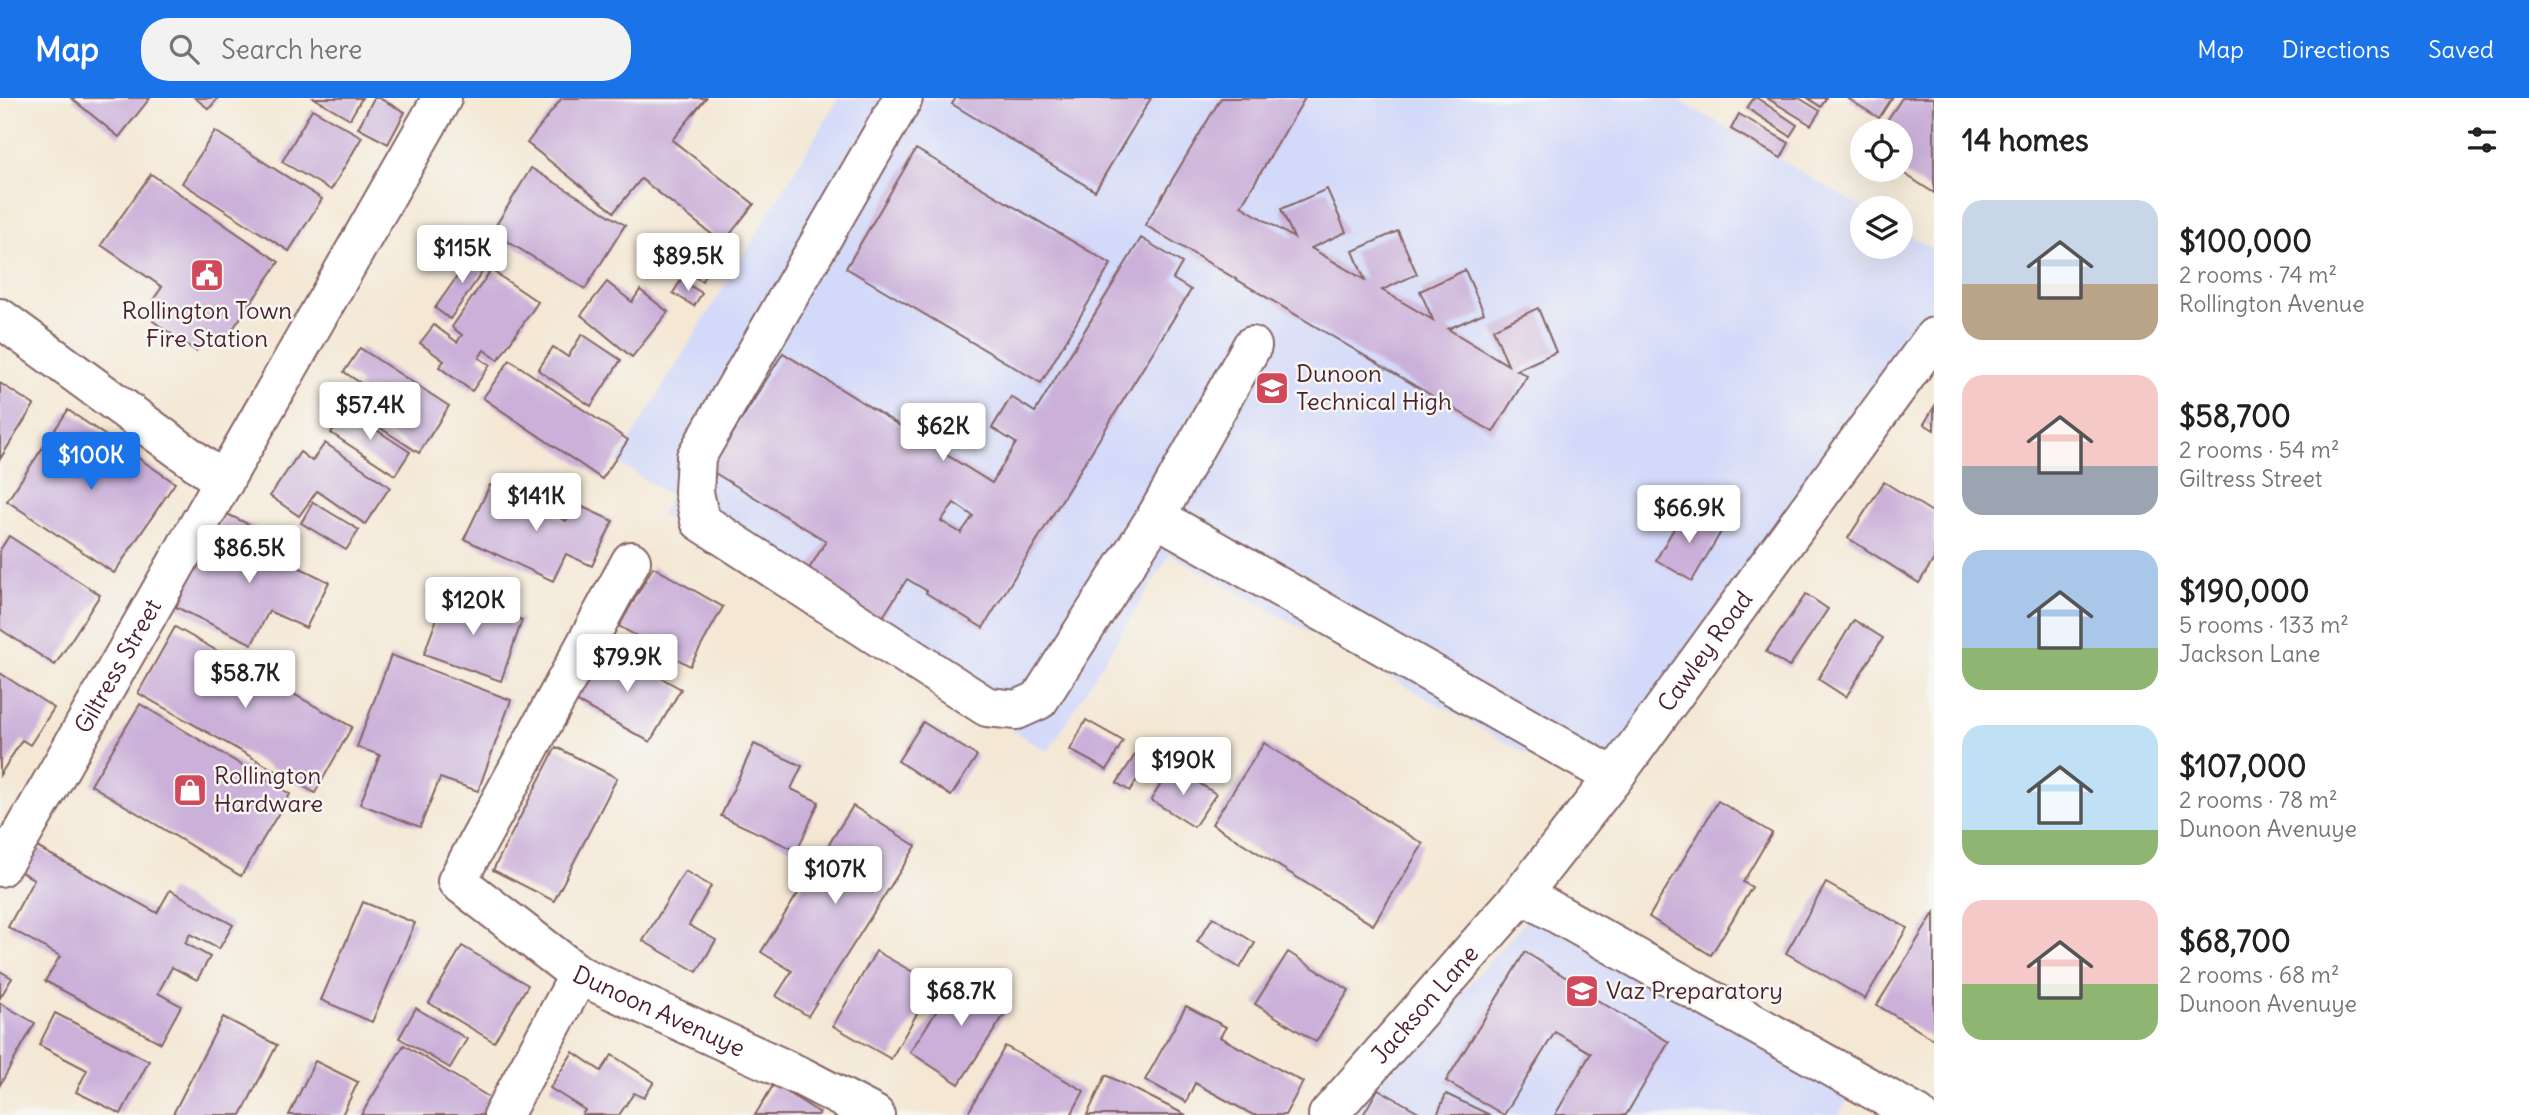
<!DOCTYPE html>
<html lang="en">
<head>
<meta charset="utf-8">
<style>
  :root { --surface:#fff; --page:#f2f2f2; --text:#202124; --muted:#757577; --accent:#1a73e8 }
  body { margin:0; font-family:Delius,sans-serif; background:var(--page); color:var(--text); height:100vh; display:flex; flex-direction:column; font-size:26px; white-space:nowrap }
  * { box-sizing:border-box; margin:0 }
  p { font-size:23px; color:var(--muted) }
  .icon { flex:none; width:38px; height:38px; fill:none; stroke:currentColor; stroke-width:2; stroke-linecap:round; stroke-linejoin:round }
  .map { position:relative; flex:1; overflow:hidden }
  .side { display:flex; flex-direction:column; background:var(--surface); width:595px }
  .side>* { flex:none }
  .fabs { position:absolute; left:1850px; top:21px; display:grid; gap:14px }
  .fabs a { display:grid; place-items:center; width:63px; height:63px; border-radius:50%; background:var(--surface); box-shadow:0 7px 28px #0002; font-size:35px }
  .price { position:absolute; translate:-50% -60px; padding:0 16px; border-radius:7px; background:#fff; color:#222; font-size:23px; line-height:46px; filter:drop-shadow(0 2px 4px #0008) }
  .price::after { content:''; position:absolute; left:50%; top:42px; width:21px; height:16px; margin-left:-10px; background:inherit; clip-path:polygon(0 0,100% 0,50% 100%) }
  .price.active { background:var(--accent); color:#fff }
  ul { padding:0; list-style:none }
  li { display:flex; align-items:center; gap:21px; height:175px; padding:0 28px }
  li span { display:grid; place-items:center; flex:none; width:196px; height:140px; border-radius:21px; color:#555 }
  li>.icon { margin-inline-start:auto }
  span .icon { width:84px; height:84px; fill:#fffc; stroke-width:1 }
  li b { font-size:30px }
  h2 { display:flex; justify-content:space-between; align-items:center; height:84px; padding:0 28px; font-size:30px }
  header { display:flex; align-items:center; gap:42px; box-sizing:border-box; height:98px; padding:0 35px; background:var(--accent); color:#fff }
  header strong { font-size:33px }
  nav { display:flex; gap:38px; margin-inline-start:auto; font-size:24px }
  .search { width:490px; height:63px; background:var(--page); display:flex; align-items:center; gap:18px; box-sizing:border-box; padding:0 24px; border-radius:28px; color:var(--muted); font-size:26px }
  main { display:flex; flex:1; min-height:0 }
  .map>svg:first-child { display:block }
</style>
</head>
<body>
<header>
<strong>Map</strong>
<div class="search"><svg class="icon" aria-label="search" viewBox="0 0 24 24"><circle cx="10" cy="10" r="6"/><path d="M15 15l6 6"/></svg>Search here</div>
<nav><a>Map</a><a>Directions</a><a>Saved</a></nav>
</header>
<main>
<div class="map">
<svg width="1934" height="1017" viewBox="0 0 1934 1017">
  <rect width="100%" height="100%" fill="#f6f6f2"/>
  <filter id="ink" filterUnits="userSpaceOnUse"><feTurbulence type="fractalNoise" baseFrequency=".0143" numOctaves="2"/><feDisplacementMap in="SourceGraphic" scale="14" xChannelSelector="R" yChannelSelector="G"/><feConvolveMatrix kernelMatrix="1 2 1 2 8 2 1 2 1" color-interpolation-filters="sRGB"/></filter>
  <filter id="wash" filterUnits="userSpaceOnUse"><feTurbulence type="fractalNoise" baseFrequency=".00686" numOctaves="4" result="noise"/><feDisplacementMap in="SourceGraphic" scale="28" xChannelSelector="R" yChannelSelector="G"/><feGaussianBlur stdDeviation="1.57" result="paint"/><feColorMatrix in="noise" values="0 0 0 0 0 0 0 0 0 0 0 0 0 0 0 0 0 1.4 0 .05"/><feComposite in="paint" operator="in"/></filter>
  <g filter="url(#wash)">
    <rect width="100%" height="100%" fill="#f4e8d5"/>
    <g fill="#d3d9f9">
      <polygon points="839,0 1675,0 1863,110 1862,149 1900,149 1901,132 1934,152 1934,216 1592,693 1170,456 1048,654 660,416 671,398 617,364"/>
      <polygon points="1545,802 1858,983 1839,1017 1350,1017"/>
    </g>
    <g id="blocks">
      <g fill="#cbb1d9" fill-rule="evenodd">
        <polygon points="71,0 150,0 119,39"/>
        <polygon points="195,0 218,0 209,11"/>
        <polygon points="314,0 362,0 350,21"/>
        <polygon points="374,0 379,0 405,14 388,46 358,30"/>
        <polygon points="562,0 706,0 672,42 754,106 723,145 641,81 614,114 527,45"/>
        <polygon points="956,0 1151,0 1095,93 952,6"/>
        <polygon points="1221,0 1305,0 1241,108 1294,140 1281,111 1327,91 1346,134 1311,150 1365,182 1353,153 1398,133 1417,176 1382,192 1433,222 1420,193 1465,172 1484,215 1448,231 1508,267 1493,231 1538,210 1556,254 1517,272 1527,278 1493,334 1145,127"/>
        <polygon points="1754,0 1757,0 1797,27 1790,38 1747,10"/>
        <polygon points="1767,0 1799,0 1820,13 1811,27"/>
        <polygon points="1808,0 1826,0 1821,9"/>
        <polygon points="1847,0 1892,0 1879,20"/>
        <polygon points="1902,0 1934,0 1934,95 1900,73 1900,33 1880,33"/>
        <polygon points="312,11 362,39 331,92 282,64"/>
        <polygon points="1739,16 1789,45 1781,60 1731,31"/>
        <polygon points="215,33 322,101 289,153 182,85"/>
        <polygon points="916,51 1111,166 1041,285 846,170"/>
        <polygon points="531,70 625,127 585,191 492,134"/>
        <polygon points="151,76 279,164 221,248 207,238 196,253 153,223 163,209 153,202 162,189 101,147"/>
        <path d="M1141,140L1182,165L1173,181L1191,192L983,530L926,495L927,493L907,481L881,522L806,476L826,443L710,372L783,255L992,385L1016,345L992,330L1011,299L1035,314ZM954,405L973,418L961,435L941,423Z"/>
        <polygon points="475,153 490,163 450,221 435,210"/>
        <polygon points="693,153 712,164 702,183 683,173"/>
        <polygon points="491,172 538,204 498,262 484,252 479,260 490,267 472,293 439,269 444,263 420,245 434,227 457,244 462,237 452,229"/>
        <polygon points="681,182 702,195 694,208 673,195"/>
        <polygon points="607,184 632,204 640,192 668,214 632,259 581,217"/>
        <polygon points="582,236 621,262 591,308 538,272 553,249 568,259"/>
        <polygon points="360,250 449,308 419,355 348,309 362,286 344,274"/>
        <polygon points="510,262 628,342 602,381 483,300"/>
        <polygon points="0,285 34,307 0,361"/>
        <polygon points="1934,309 1934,332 1924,326"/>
        <polygon points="68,312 175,385 114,475 7,403"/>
        <polygon points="346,312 410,354 395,377 331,335"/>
        <polygon points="325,345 390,389 365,426 317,393 299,418 270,398 300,354 312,363"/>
        <polygon points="1884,384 1934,415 1934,461 1919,485 1848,440"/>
        <polygon points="490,387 566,423 574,405 613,423 592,468 566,456 553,483 464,441"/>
        <polygon points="313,404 359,432 346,452 301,425"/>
        <polygon points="1685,411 1722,432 1692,483 1656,462"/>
        <polygon points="225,415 277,440 270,455 329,484 306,530 269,513 252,546 176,509 208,445 241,461 247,447 217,433"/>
        <polygon points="9,438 100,497 55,567 0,531 0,452"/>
        <polygon points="653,469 723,509 690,568 619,528"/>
        <polygon points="446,495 522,522 501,583 424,556"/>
        <polygon points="1806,496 1828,511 1789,569 1766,554"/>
        <polygon points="1854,522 1883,540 1846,599 1818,581"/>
        <polygon points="175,529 352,629 315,695 138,595"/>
        <polygon points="605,548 681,591 650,644 574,602"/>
        <polygon points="391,557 511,602 478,693 440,680 420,729 360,706 380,657 357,649"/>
        <polygon points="0,575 54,610 30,647 22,642 0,677"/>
        <polygon points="140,606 290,696 241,778 91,687"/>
        <polygon points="1086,622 1123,643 1107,672 1070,652"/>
        <polygon points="923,624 977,658 951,698 898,663"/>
        <polygon points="1145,641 1156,649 1130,693 1117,685"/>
        <polygon points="1264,645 1423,746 1373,827 1212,726"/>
        <polygon points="754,646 802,668 791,691 819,704 797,753 721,718"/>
        <polygon points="556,649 617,680 554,803 493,772"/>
        <polygon points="1172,668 1216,696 1194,729 1151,702"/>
        <polygon points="1718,703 1772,735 1743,784 1752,789 1711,857 1649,819"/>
        <polygon points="853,708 916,748 808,918 776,898 792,873 761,854"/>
        <polygon points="24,742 157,815 170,792 233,827 219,851 190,836 185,845 210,859 197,882 172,869 158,895 181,908 161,945 45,883 60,858 8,829 34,781 9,768"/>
        <polygon points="685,773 711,788 689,827 716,842 697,874 643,843"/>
        <polygon points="1826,785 1907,830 1865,901 1786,855"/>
        <polygon points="363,804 415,825 372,924 321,902"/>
        <polygon points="1934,815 1934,940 1933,941 1877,907"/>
        <polygon points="1213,819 1255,845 1240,870 1197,844"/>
        <polygon points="462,848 528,887 494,944 429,905"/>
        <polygon points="876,853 934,886 891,961 833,928"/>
        <polygon points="1288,854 1349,892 1316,944 1255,906"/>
        <polygon points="1525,854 1570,882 1568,885 1669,944 1626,1017 1555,1017 1591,955 1555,934 1504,1017 1446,983"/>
        <polygon points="0,873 12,880 0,900"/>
        <polygon points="962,874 1012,905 959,986 910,954"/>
        <polygon points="0,905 35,925 0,987"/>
        <polygon points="1186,908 1226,929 1220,939 1303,984 1285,1017 1253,1017 1195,985 1186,1004 1145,982"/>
        <polygon points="416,910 467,941 450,970 399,940"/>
        <polygon points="55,915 149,963 121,1016 76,994 87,972 39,947"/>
        <polygon points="223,919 277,947 241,1017 176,1017 173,1016"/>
        <polygon points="404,947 492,1001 482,1017 361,1017"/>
        <polygon points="1005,948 1084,993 1071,1017 967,1017"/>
        <polygon points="573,954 601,973 612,957 654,984 644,1000 634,995 619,1017 582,1017 585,1012 550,990"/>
        <polygon points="315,963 358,984 342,1017 289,1017"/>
        <polygon points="1106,977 1186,1017 1087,1017"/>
        <polygon points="774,986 820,1015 818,1017 755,1017"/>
        <polygon points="1378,991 1424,1017 1363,1017"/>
        <polygon points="1446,996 1490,1017 1437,1017"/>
      </g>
    </g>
  </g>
  <g filter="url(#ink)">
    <use href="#blocks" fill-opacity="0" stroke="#866566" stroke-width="2"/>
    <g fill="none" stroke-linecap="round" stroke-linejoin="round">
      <g stroke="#866566" stroke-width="42">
        <g id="minor">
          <polyline points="903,0 696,359 694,394 700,423 987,609 1017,612 1039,602 1156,419 1252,248"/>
          <polyline points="0,220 224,384"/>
          <polyline points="1156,419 1614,679"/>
          <path id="s1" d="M631,463L457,783L579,877L802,979L875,1017"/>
          <path id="s2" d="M0,769L23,735L442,0"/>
          <polyline points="1522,796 1918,1017"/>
          <polyline points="503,1017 579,877"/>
          <path id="s3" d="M1328,1017L1522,796L1614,679L1934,239"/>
        </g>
      </g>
      <use href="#minor" stroke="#fff" stroke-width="38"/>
    </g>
  </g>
  <defs>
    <g id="civic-square" transform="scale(1.75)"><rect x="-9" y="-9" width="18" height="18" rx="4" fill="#d1495b" stroke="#f6f6f2"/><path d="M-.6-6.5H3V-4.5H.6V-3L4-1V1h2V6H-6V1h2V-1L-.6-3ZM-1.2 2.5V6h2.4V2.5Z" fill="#fff"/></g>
    <g id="school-square" transform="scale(1.75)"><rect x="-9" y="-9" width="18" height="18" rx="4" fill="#d1495b" stroke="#f6f6f2"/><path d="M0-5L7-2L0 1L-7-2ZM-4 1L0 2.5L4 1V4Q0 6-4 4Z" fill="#fff"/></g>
    <g id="shop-square" transform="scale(1.75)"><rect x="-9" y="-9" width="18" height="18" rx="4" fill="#d1495b" stroke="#f6f6f2"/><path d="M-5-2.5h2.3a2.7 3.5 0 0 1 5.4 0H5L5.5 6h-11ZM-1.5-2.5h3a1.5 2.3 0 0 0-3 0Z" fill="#fff"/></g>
  </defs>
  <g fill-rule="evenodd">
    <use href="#civic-square" x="207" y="177"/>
    <use href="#school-square" x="1272" y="290"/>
    <use href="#shop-square" x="190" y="692"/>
    <use href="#school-square" x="1582" y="893"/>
  </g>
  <g text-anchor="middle" stroke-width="5" stroke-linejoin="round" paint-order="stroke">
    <g font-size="24" fill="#4a1f2b" stroke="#f6f6f2" text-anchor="start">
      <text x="207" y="221" text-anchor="middle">Rollington Town<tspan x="207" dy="28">Fire Station</tspan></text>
      <text x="1296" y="284">Dunoon<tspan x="1296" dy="28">Technical High</tspan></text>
      <text x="214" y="686">Rollington<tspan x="214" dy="28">Hardware</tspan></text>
      <text x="1606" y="901">Vaz Preparatory</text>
    </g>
    <g font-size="24" fill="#4a1f2b" stroke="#f6f6f2">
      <text dy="8" stroke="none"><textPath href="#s3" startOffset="598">Cawley Road</textPath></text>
      <text dy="8" stroke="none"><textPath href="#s2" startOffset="233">Giltress Street</textPath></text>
      <text dy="8" stroke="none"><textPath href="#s3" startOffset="147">Jackson Lane</textPath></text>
      <text dy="8" stroke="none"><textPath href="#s1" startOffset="606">Dunoon Avenuye</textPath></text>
    </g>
  </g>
</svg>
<div class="fabs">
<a><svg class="icon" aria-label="locate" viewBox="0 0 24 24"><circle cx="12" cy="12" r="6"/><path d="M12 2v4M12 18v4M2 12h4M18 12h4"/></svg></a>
<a><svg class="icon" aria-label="layers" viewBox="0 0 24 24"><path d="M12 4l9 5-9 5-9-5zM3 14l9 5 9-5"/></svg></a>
</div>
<b class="price" style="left:462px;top:187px">$115K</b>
<b class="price" style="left:688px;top:195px">$89.5K</b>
<b class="price" style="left:370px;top:344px">$57.4K</b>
<b class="price" style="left:943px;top:365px">$62K</b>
<b class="price active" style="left:91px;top:394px">$100K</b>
<b class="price" style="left:536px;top:435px">$141K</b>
<b class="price" style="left:1689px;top:447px">$66.9K</b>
<b class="price" style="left:249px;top:487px">$86.5K</b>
<b class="price" style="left:473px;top:539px">$120K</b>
<b class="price" style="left:627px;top:596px">$79.9K</b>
<b class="price" style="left:245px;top:612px">$58.7K</b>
<b class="price" style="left:1183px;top:699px">$190K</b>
<b class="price" style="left:835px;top:808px">$107K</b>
<b class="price" style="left:961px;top:930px">$68.7K</b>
</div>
<section class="side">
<h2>14 homes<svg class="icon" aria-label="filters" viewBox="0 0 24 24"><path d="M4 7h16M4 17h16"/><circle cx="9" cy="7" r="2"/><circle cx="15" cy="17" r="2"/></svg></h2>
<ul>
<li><span style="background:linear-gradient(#c9d6e8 60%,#b9a48a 0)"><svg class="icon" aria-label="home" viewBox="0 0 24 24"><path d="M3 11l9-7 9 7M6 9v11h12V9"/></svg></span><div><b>$100,000</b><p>2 rooms · 74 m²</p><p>Rollington Avenue</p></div></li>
<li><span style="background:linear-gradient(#f6c9c9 65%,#9aa5b1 0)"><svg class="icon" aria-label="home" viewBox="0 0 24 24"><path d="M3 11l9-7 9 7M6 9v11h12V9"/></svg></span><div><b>$58,700</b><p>2 rooms · 54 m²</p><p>Giltress Street</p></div></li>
<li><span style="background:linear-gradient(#a9c7e8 70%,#8fb573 0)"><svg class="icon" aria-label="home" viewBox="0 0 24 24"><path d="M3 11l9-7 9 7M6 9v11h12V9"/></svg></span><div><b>$190,000</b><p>5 rooms · 133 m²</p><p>Jackson Lane</p></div></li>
<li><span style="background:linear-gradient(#bfe0f5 75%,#8fb573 0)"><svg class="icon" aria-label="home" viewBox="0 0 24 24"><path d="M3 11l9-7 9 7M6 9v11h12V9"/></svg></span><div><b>$107,000</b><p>2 rooms · 78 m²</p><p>Dunoon Avenuye</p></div></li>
<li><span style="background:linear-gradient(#f6c9c9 60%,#8fb573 0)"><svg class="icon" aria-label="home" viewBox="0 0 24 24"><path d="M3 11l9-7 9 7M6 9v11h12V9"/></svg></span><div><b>$68,700</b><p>2 rooms · 68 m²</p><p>Dunoon Avenuye</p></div></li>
</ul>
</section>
</main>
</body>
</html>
